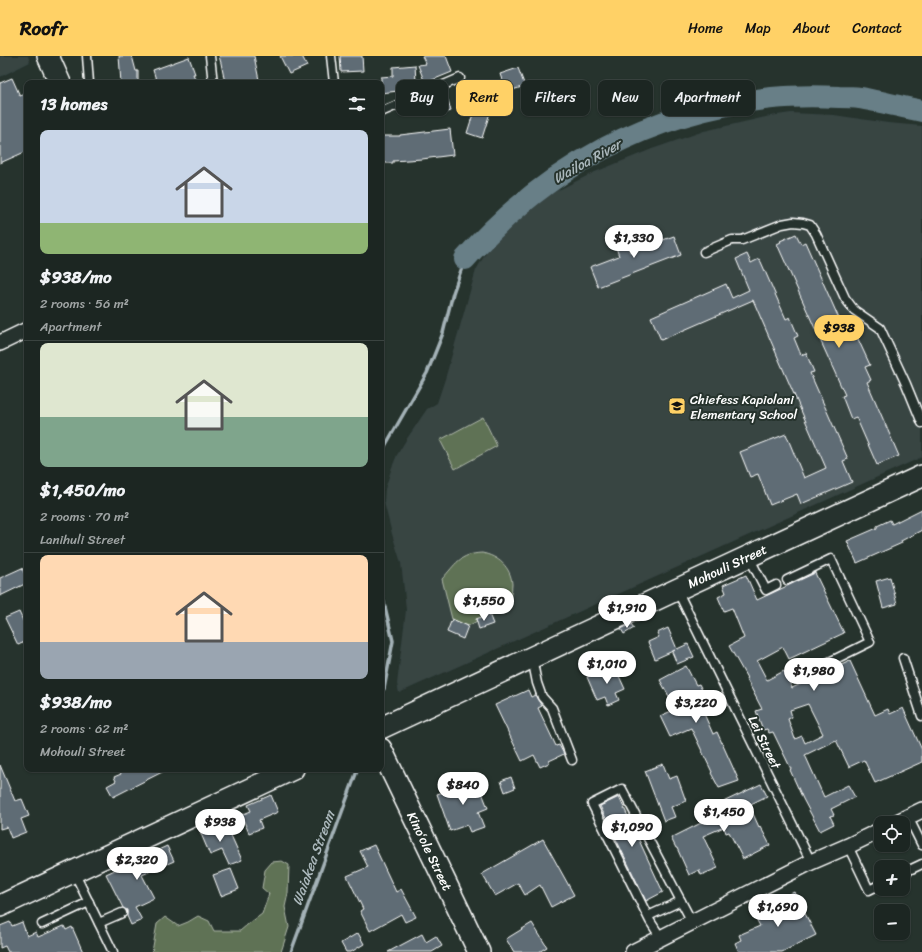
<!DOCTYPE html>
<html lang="en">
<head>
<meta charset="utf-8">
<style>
  :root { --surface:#1c2622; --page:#252e2a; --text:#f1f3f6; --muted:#a0a5a5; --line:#3a4340; --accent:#ffd166 }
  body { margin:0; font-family:Sriracha,sans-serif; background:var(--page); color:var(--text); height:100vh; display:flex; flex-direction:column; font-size:15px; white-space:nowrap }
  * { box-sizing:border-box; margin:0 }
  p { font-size:13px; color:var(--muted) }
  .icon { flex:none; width:22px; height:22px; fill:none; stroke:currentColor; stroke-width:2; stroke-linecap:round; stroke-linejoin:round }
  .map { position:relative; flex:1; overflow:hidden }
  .details { position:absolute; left:24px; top:24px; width:360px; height:692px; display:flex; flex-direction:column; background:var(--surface); border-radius:8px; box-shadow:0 1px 3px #0004,0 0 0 1px var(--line) }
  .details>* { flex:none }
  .guide { position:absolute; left:396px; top:24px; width:380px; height:36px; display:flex; gap:8px }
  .tools { position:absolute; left:874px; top:760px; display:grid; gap:8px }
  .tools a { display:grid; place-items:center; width:36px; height:36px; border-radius:8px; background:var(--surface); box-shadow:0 1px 3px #0004,0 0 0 1px var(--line); font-size:20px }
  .price { position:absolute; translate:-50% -34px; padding:0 9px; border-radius:14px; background:#fff; color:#222; font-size:13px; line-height:26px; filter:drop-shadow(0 1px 2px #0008) }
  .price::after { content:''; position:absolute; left:50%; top:24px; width:12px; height:9px; margin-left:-6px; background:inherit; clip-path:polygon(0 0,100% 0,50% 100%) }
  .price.selected { background:var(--accent); color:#111 }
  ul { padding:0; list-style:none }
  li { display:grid; align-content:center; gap:8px; height:212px; padding:0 16px }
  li+li { border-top:1px solid var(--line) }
  li span { display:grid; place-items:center; height:124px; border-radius:8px; color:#555 }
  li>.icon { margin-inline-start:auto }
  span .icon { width:72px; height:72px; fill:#fffc; stroke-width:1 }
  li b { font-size:17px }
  h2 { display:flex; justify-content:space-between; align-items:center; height:48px; padding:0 16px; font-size:17px }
  .tag { padding:0 14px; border-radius:8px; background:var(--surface); box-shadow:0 1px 3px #0004,0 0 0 1px var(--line); font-size:14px; line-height:36px }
  .tag.selected { background:var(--accent); color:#111 }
  header { display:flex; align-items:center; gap:24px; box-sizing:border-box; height:56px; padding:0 20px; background:var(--accent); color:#111 }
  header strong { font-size:19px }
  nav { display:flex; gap:22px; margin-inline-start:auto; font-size:14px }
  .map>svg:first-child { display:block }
</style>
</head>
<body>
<header>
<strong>Roofr</strong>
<nav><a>Home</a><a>Map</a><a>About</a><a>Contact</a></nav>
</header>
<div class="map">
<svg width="922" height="896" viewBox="0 0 922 896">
  <rect width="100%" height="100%" fill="#26332d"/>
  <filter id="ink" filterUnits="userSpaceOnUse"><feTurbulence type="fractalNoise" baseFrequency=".025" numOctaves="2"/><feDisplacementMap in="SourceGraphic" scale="8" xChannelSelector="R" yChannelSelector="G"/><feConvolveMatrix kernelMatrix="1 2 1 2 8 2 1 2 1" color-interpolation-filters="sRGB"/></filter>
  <g filter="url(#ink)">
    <g fill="#374443">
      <polygon points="0,0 28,0 30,6 0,21"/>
      <polygon points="791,57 834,59 888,67 922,70 922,401 399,637 397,628 406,554 404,533 401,507 392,478 384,446 385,433 392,411 397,399 406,384 427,353 437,347 445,323 476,214 496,180 512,164 521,154 536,145 595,116 652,93 704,75 770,60"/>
    </g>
    <g fill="#5f7254" stroke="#afb8aa">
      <polygon points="483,361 497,390 455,413 440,384"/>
      <path d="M482,497C498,500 511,511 512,528C512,535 510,541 510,547L468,570L452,563L442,523C456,508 459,498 482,497Z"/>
      <polygon points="282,805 289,809 288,837 285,851 289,871 281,896 152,896 157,868 165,861 178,870 188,866 198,860 209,865 214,875 240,875 247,869 262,858 269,838 262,832 265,814 272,806"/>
    </g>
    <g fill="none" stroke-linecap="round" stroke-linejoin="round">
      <g stroke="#a4b2b7" stroke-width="3.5">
        <polyline points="381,397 427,317 443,277 453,237 465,203"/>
        <polyline points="381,534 393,585 384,633"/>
        <polyline points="291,896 357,715"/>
      </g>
      <path stroke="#687f87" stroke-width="22" d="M465,203C546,111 650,55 772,42C794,40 816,40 839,41C846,41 853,41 860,42C867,43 874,45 881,46C894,49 908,52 922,55"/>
    </g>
    <g fill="#5e6c75" stroke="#fff" fill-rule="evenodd">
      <polygon points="119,0 132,0 136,15 138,15 138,27 121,27"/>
      <polygon points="219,0 254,0 259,24 242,27 225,27 221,7"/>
      <polygon points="280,0 302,0 307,10 289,18"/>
      <polygon points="340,0 362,0 363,15 341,16"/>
      <polygon points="422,0 446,0 452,16 425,27 418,9 426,8"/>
      <polygon points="189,1 195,18 193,18 197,27 157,27 153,14"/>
      <polygon points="415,9 416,26 398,27 398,35 381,37 381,21 393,20 393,11"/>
      <polygon points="518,12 525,30 506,36 500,18"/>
      <polygon points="12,22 20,40 27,37 27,95 0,107 0,27"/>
      <polygon points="479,39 494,44 482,82 467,77"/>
      <polygon points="448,44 451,55 437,60 434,49"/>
      <polygon points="450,73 453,99 422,103 393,105 393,107 381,107 381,80 400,80 400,79"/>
      <polygon points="623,176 630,196 649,189 648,185 659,181 660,185 674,180 681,199 598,231 590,211 619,200 612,180"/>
      <polygon points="796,178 801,188 805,186 841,267 843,266 846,273 852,270 870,309 865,311 871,324 867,326 899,400 877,409 856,361 851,363 842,340 845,339 777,188 781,186 780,185"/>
      <polygon points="747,198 751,207 759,203 761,206 786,263 790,261 798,280 794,282 801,299 806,297 814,316 810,317 848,403 843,405 852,426 801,448 797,438 770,449 758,418 750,421 740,396 786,378 804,422 826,412 753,244 661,284 651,261 726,228 732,242 749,234 736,203"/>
      <polygon points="922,453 922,474 901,485 902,487 857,507 847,485 877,472 877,470 890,464 892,468"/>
      <polygon points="22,512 27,523 27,527 0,540 0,522"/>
      <path d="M815,517L844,577L789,603L783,591L757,605L767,624L784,615L792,632L850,605L875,659L888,653L890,658L903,652L922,694V706L875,727L864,704L849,711L836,684L805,699L824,741L848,729L855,741L831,753L834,759L830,760L834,768L820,775L803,743L790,714L791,713L773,676L769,677L767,673L763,674L756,655L762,653L746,622H747L729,590L744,582L732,552L724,555L718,541L726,537L723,529L746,519L757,544ZM808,648L823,678L805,687L802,680L795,683L788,663L792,661L790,654Z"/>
      <polygon points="890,521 897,548 883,552 876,525"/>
      <polygon points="19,556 27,573 27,585 18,589 5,562"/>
      <polygon points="489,558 493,568 479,573 476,563"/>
      <polygon points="452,563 468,570 463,583 447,576"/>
      <polygon points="631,568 634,572 624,578 621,573"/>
      <polygon points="668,572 677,593 688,588 694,601 677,608 672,596 675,594 655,603 648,586 659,581 657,577"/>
      <polygon points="614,609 625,633 616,637 619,644 608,649 605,641 597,644 587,621"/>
      <polygon points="686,610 696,629 699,628 704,638 697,642 713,678 717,676 739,725 719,732 711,717 712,716 691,672 670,681 660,660 676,653 660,624"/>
      <polygon points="528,634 531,641 535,639 538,644 542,650 538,652 556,690 559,689 564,698 549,705 549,707 540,711 534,699 522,705 495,649"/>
      <polygon points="663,708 669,723 677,720 686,745 671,751 675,761 664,765 645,715"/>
      <polygon points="0,709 15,745 22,743 29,760 21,763 26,776 11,782 7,771 0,773"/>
      <polygon points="119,713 168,713 113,741 107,730 116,725 114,721 121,718"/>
      <polygon points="511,721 515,732 505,736 501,725"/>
      <polygon points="477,724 488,752 478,756 484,771 470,776 467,769 450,775 437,738"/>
      <polygon points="761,728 767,740 749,749 759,771 760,770 770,789 743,803 729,776 726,777 724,771 703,780 718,812 701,819 699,814 689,819 677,792 676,792 671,782 723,756 719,748"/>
      <polygon points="271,739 278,756 259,764 262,772 249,777 241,759 251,755 248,749"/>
      <polygon points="619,741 663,836 646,845 600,750"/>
      <polygon points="212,768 215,774 223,770 227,778 230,777 242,804 229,809 222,794 210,799 199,773"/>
      <polygon points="543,783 574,839 551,851 540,829 525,839 518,827 495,840 482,818"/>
      <polygon points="374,789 396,836 401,833 416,861 405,866 401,858 370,875 360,855 363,853 347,820 368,811 360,795"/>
      <polygon points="167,790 174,805 142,819 154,842 135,851 142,864 131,869 127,860 127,854 123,852 106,818"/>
      <polygon points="231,813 239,833 221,840 213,819"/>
      <polygon points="794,836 816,879 782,896 739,896 735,887 741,884 739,879 760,870 753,857"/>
      <polygon points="10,866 12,870 22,866 27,880 36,876 38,881 64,870 66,874 72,871 83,896 8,896 5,890 0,892 0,870"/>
      <polygon points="532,867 547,891 539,896 514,896 506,883"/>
      <polygon points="358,877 364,888 351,896 346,896 341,887"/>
      <polygon points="422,878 426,886 436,880 442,890 432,896 388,896"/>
    </g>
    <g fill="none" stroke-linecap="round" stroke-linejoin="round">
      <g stroke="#fff" stroke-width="11">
        <g id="lane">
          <polyline points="87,0 89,27"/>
          <polyline points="210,0 213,27"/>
          <polyline points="331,0 334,27"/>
          <polyline points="381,56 460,22"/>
          <polyline points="704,196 732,184 742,184 782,168 793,166 803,167 810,169 816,178 845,242 854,254 880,272 906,328 922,367"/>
          <polyline points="749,501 766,534 776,529"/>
          <polyline points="787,524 831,503 870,586 809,616"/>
          <polyline points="677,534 811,806"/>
          <polyline points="532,602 537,627 542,641 552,652 572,704"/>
          <polyline points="903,602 922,660"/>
          <polyline points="908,761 922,789"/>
          <polyline points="848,790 869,834 881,828"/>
          <polyline points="74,816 113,896"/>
          <polyline points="903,817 922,808"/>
          <polyline points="648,860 681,845"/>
          <polyline points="99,867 122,857"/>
          <polyline points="42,868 89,846"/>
          <polyline points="661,882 650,865 592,748 622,733 692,866"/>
        </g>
      </g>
      <g stroke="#fff" stroke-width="18">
        <g id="street">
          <polyline points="0,287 27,274"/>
          <polyline points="895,767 922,754"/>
          <polyline points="633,896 811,806 848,790 881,774"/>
        </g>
      </g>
      <g stroke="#fff" stroke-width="24">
        <g id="secondary">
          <polyline points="48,0 60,27"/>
          <polyline points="381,672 676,534 922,420"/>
          <polyline points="381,693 479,896"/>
          <polyline points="0,850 293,713"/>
        </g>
      </g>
      <use href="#lane" stroke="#26332d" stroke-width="8"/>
      <use href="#street" stroke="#26332d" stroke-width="15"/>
      <use href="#secondary" stroke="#26332d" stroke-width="21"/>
    </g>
  </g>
  <defs>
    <g id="school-square" transform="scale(0.9)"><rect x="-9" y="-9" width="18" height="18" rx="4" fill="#ffd166" stroke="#26332d"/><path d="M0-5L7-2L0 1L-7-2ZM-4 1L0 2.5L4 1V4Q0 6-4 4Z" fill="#111"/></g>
  </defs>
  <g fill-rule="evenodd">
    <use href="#school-square" x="677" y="350"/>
  </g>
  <g text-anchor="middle" stroke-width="4" stroke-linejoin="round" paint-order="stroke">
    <g font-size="13" fill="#fff" stroke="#26332d" text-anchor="start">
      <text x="690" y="348">Chiefess Kapiolani<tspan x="690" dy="15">Elementary School</tspan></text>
    </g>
    <g font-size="13" fill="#fff" stroke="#26332d">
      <text transform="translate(727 510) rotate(-25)" y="5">Mohouli Street</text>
      <text transform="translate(765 686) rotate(64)" y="5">Lei Street</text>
      <text transform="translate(430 795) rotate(64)" y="5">Kinoʻole Street</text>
    </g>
    <g font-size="14" font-style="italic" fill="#acb9bd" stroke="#26332d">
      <text transform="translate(587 105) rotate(-29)" y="5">Wailoa River</text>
      <text transform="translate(313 802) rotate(-70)" y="5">Waiakea Stream</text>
    </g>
  </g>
</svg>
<div class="tools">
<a><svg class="icon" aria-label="locate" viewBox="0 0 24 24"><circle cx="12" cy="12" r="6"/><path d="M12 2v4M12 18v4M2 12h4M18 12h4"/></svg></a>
<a>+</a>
<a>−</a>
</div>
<b class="price" style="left:634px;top:203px">$1,330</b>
<b class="price selected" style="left:839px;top:293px">$938</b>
<b class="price" style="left:484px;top:566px">$1,550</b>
<b class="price" style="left:627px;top:573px">$1,910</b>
<b class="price" style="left:607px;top:629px">$1,010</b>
<b class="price" style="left:814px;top:636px">$1,980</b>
<b class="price" style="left:696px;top:668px">$3,220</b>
<b class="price" style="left:463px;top:750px">$840</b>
<b class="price" style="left:724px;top:777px">$1,450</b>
<b class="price" style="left:220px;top:787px">$938</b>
<b class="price" style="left:632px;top:792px">$1,090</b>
<b class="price" style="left:137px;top:825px">$2,320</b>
<b class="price" style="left:778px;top:872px">$1,690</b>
<div class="guide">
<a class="tag">Buy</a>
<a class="tag selected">Rent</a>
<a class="tag">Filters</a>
<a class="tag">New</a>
<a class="tag">Apartment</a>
</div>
<section class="details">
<h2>13 homes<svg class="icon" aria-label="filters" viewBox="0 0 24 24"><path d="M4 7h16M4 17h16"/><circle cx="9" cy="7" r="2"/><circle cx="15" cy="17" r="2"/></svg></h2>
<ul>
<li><span style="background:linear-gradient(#c9d6e8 75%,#8fb573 0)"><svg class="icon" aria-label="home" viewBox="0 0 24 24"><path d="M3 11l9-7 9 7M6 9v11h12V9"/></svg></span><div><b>$938/mo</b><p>2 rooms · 56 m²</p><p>Apartment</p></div></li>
<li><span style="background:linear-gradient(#dfe7d0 60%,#7fa58c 0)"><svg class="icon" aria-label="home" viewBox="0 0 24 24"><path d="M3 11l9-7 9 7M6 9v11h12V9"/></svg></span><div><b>$1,450/mo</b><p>2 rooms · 70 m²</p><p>Lanihuli Street</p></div></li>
<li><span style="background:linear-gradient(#ffd9b3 70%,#9aa5b1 0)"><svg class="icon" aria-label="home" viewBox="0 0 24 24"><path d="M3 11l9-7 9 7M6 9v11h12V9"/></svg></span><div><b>$938/mo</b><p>2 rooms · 62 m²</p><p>Mohouli Street</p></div></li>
</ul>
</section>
</div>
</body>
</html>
